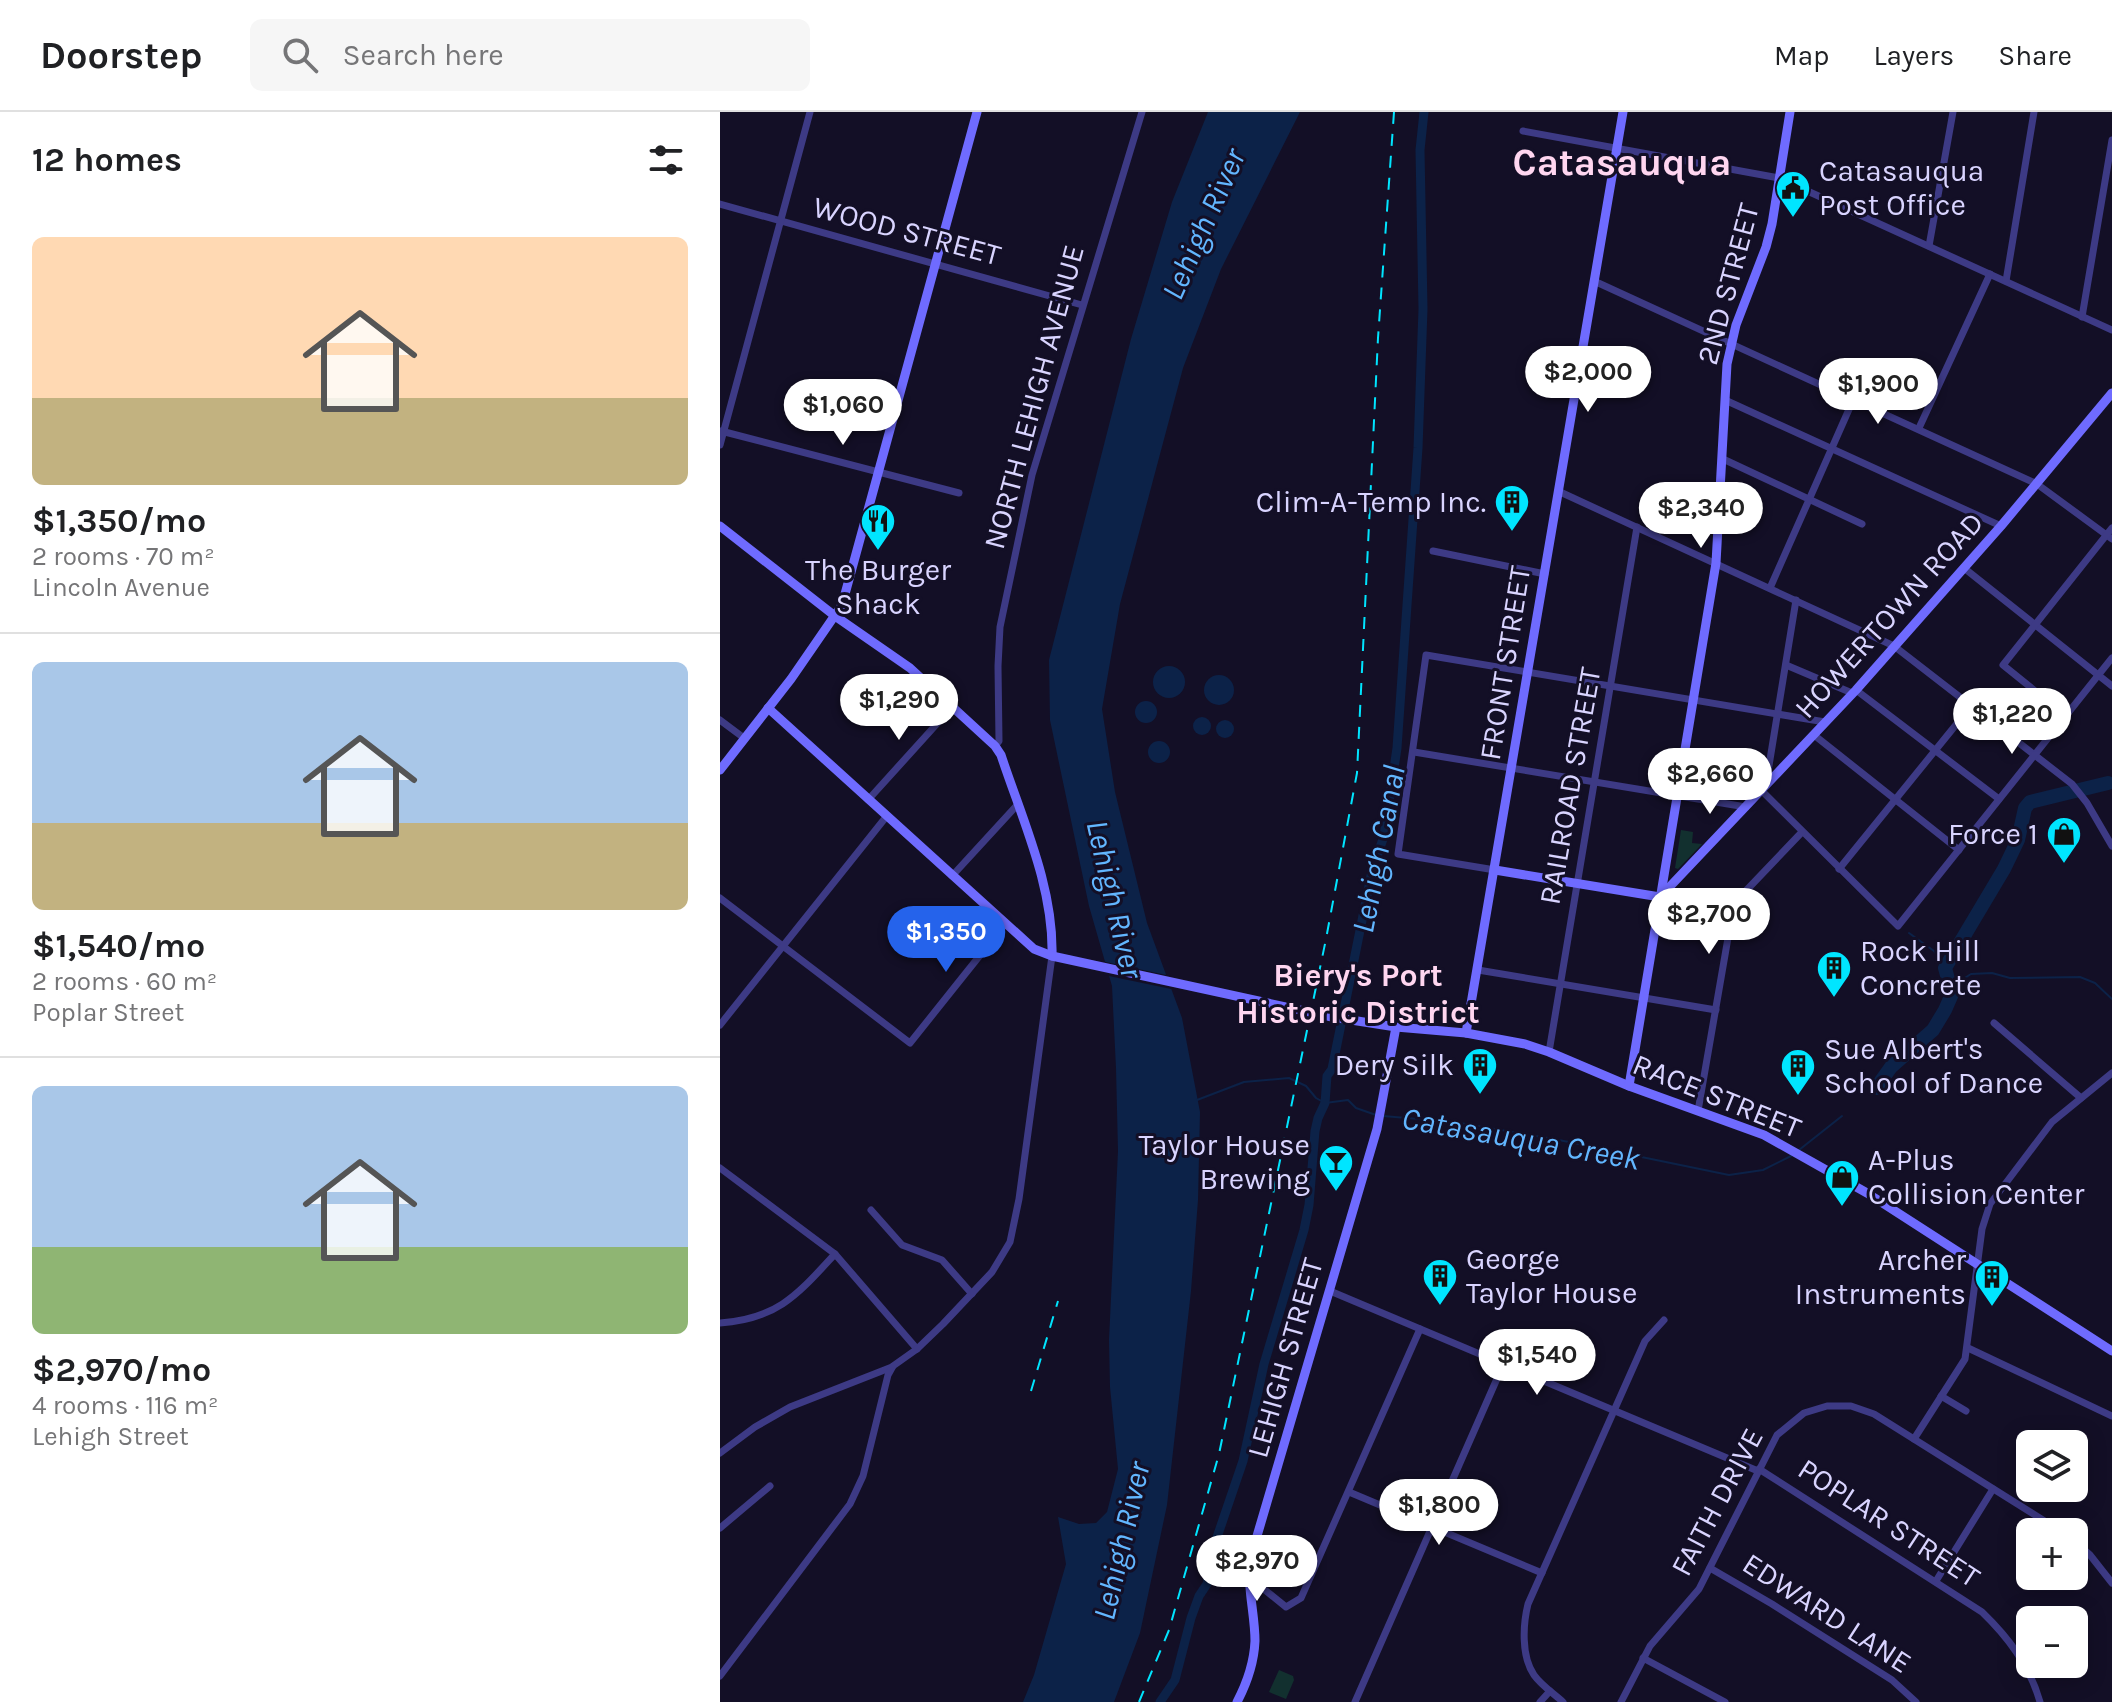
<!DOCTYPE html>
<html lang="en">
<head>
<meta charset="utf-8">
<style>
  :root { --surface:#fff; --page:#f6f6f6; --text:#202124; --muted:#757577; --line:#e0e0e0; --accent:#2563eb }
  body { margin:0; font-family:Karla,sans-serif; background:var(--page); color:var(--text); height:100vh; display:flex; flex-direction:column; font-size:30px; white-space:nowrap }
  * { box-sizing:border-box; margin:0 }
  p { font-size:26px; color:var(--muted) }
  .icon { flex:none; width:44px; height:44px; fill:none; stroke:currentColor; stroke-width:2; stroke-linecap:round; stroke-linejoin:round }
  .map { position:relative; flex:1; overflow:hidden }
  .drawer { display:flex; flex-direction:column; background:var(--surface); width:720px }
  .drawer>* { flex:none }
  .tools { position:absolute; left:1296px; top:1318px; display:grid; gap:16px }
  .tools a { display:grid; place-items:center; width:72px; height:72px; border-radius:12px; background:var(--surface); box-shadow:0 4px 20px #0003; font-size:40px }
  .price { position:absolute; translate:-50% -68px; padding:0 18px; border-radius:28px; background:#fff; color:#222; font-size:26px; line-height:52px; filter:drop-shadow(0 2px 4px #0008) }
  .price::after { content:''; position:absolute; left:50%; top:48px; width:24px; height:18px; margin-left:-12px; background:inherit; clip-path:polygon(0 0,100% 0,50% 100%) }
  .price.on { background:var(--accent); color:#fff }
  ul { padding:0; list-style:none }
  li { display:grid; align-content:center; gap:16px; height:424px; padding:0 32px }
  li+li { border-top:2px solid var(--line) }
  li span { display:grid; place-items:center; height:248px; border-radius:12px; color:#555 }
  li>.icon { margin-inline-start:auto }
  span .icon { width:144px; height:144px; fill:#fffc; stroke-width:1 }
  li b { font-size:34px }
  h2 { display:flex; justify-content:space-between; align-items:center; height:96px; padding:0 32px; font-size:34px }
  header { display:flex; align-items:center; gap:48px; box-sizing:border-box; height:112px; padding:0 40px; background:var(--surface); border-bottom:2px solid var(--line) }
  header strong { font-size:38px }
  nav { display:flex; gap:44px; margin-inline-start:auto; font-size:28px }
  .search { width:560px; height:72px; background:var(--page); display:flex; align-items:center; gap:20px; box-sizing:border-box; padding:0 28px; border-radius:12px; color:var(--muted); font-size:30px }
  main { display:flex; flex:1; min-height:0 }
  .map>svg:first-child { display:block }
</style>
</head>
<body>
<header>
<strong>Doorstep</strong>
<div class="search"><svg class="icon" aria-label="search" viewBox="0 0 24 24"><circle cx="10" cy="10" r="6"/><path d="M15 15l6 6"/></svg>Search here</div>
<nav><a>Map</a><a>Layers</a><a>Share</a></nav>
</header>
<main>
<section class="drawer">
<h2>12 homes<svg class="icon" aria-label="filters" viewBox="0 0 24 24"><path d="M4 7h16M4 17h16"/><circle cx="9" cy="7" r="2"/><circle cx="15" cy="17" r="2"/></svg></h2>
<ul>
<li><span style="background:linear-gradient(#ffd9b3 65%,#c2b280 0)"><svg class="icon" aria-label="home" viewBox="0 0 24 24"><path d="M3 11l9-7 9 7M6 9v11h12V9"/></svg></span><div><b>$1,350/mo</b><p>2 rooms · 70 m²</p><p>Lincoln Avenue</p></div></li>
<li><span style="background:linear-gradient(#a9c7e8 65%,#c2b280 0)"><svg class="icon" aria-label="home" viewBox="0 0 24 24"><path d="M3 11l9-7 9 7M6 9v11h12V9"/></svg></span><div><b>$1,540/mo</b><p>2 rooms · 60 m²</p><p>Poplar Street</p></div></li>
<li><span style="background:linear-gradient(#a9c7e8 65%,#8fb573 0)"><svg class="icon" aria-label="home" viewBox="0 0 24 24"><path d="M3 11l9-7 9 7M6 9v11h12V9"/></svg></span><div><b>$2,970/mo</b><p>4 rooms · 116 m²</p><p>Lehigh Street</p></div></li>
</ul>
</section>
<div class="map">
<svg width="1392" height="1590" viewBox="0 0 1392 1590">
  <rect width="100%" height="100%" fill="#130f26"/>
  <g fill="#12302f">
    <polygon points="961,718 973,720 972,731 982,732 958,757 955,756"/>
    <polygon points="559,1558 573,1564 574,1568 566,1587 549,1580"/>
  </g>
  <g fill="#0c2248">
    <polygon points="488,0 580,0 501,157 463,256 400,492 382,597 395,680 427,811 462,906 480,1000 478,1088 471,1179 447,1393 420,1521 394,1590 303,1590 314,1563 346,1452 338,1405 359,1412 376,1411 387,1400 398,1357 390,1275 389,1228 398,1039 396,956 392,874 369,794 330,608 329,548 411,227 452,90"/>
    <circle cx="449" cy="570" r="16"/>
    <circle cx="499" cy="578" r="15"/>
    <circle cx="426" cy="600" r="11"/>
    <circle cx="482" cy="614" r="9"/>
    <circle cx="505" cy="617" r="9"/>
    <circle cx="439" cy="640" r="11"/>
  </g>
  <polygon fill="#130f26" points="381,849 451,864 456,878 384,863"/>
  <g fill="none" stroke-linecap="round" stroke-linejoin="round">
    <g stroke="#0c2248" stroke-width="2">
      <polyline points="1189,821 1214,839 1225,856"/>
      <polyline points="1232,882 1240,869 1251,862 1272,861 1290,866 1360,865 1375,871 1392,887"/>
      <polyline points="477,988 524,970 569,966 586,974 596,986 605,991 628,988 636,996 656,1003"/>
      <polyline points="663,1004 734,1010 834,1027 1009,1063 1043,1058 1071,1044"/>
      <polyline points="1079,1038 1122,1004"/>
    </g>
    <polyline stroke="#0c2248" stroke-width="9" points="440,1590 455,1568 471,1506 479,1484 487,1472 493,1437 523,1349 544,1252 584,1118 589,1093 595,1019 598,1006 605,991 607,964 612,957 652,759 664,724 677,636 698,336 703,197 700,38 704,0"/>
    <polyline stroke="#0c2248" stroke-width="14" points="1156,976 1171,955 1213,918 1225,898 1232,882 1225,856 1284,757 1298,728 1305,696 1310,690 1388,671"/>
    <g stroke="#3d3a85" stroke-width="7">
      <polyline points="803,19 1059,66 1392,218"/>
      <polyline points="0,92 362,193"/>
      <polyline points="1209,134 1233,0"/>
      <polyline points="874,169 1317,372 1392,427"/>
      <polyline points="1286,169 1314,0"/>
      <polyline points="1362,205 1392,28"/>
      <polyline points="1005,288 1281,414"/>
      <polyline points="1199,316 1270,162"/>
      <polyline points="1,319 239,381"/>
      <polyline points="0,333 90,0"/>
      <polyline points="1003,347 1142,412"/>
      <polyline points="838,379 1174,534 1352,672 1367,691 1392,734"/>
      <polyline points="713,439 825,462"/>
      <polyline points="1244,456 1392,574"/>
      <polyline points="1050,476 1134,286"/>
      <polyline points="1066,553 1132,581"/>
      <polyline points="1136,578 1279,687"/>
      <polyline points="1346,604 1283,553 1392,416"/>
      <polyline points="0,608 24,626"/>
      <polyline points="1094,623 1239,738"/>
      <polyline points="275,634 279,629 278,554 280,515 312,363 422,0"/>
      <polyline points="694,640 1026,695"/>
      <polyline points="1046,672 1076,488"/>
      <polyline points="1041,678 1178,814 1392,546"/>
      <polyline points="148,688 233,594"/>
      <polyline points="1119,757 1252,593"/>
      <polyline points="775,758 678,742 706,543 1105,610"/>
      <polyline points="232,764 298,692"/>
      <polyline points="940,785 1013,797"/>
      <polyline points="0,786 190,931 285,812"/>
      <polyline points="758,858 996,898"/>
      <polyline points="1274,911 1361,986"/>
      <polyline points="0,913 166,705"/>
      <polyline points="829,940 917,415"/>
      <polyline points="978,999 1013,797 1020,785 1082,720"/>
      <polyline points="0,1056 115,1142 197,1237"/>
      <polyline points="151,1098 182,1133 222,1148 252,1182"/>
      <polyline points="610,1179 1038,1359"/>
      <path d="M0,1211C58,1207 78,1182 115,1142"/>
      <polyline points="1248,1236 1392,1304"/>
      <polyline points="1221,1284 1246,1299"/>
      <polyline points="1194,1327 1245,1247 1262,1117 1270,1092 1332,1010 1392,961"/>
      <polyline points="0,1341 35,1315 70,1295 172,1255"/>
      <path d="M1039,1357L1262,1500C1289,1526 1310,1554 1320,1590"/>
      <polyline points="629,1380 822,1461"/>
      <polyline points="0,1416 50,1374"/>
      <polyline points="1354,1429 1370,1443 1392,1471"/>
      <polyline points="990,1456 1052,1492 1172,1568 1196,1590"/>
      <polyline points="529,1465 566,1495 581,1486 700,1217"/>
      <polyline points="1216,1469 1273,1377"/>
      <polyline points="923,1546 1005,1590"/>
      <polyline points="0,1564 130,1392 143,1364 168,1263 173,1254 197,1237 223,1212 272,1160 290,1130 299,1087 332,844"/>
      <polyline points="635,1590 783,1253"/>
      <polyline points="820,1590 830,1579"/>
      <path d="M843,1590C833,1581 821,1573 814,1563C801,1544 803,1512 808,1492L925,1229L944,1208"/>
      <polyline points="901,1590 930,1534 979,1477 1057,1323 1084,1301 1107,1294 1131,1294 1154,1302 1342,1420"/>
    </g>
    <g stroke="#6f6bff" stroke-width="9">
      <path d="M0,414L115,504L190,556L275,634L281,643C302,707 334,775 332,844"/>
      <polyline points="48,596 314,837 332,844 612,905 676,915 746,921 805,932 829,940 909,974 1044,1023 1147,1081 1392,1239"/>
      <polyline points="0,658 71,567 122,493 257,0"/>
      <polyline points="775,758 940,785 1136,578 1281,414 1392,281"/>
      <polyline points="746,921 903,0"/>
      <polyline points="909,974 996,451 1007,252 1016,213 1046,135 1052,112 1070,0"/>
      <path d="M517,1590C527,1571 534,1551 535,1529C535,1499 525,1471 532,1441L657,1017L676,915"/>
    </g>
    <g stroke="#00e5ff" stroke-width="2" stroke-dasharray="12 10" stroke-linecap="butt">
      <polyline points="311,1279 338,1189"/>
      <polyline points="419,1590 449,1518 499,1342 606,827 637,661 658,226 674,0"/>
    </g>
  </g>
  <defs>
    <g id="civic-pin" transform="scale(1.8)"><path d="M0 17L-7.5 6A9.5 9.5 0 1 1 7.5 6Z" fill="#00e5ff" stroke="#130f26"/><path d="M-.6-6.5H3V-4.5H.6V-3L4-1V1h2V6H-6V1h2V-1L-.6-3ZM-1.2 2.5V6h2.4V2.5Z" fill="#111"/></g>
    <g id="building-pin" transform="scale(1.8)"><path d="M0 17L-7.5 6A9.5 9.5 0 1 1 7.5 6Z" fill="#00e5ff" stroke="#130f26"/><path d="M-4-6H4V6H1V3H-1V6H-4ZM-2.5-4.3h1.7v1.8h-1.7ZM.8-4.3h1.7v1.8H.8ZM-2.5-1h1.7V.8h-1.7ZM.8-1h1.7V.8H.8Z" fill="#111"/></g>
    <g id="restaurant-pin" transform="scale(1.8)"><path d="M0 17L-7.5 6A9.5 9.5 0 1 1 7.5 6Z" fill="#00e5ff" stroke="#130f26"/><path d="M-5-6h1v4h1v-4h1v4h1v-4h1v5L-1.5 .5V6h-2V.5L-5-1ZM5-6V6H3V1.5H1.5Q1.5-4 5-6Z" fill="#111"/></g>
    <g id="shop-pin" transform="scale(1.8)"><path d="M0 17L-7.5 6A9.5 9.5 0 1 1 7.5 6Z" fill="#00e5ff" stroke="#130f26"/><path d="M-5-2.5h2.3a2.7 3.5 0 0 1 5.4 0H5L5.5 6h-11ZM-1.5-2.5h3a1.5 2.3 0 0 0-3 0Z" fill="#111"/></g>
    <g id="bar-pin" transform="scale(1.8)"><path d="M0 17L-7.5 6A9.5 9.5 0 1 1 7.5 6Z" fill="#00e5ff" stroke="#130f26"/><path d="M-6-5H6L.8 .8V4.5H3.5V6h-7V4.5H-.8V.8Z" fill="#111"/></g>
  </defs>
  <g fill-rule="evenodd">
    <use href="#civic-pin" x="1073" y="76"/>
    <use href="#building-pin" x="792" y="390"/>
    <use href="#restaurant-pin" x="158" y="409"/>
    <use href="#shop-pin" x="1344" y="722"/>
    <use href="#building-pin" x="1114" y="856"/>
    <use href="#building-pin" x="760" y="953"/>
    <use href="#building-pin" x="1078" y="954"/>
    <use href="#bar-pin" x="616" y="1050"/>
    <use href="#shop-pin" x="1122" y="1065"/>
    <use href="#building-pin" x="720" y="1164"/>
    <use href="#building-pin" x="1272" y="1165"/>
  </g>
  <g text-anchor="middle" stroke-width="6" stroke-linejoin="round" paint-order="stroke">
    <g font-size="30" fill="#d9d4ff" stroke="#130f26" text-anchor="start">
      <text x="1099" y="69">Catasauqua<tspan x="1099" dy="34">Post Office</tspan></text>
      <text x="766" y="400" text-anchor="end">Clim-A-Temp Inc.</text>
      <text x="158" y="468" text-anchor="middle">The Burger<tspan x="158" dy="34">Shack</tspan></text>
      <text x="1318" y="732" text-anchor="end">Force 1</text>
      <text x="1140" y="849">Rock Hill<tspan x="1140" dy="34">Concrete</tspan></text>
      <text x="1104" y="947">Sue Albert's<tspan x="1104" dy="34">School of Dance</tspan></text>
      <text x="734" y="963" text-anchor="end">Dery Silk</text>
      <text x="590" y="1043" text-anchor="end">Taylor House<tspan x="590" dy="34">Brewing</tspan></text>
      <text x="1148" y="1058">A-Plus<tspan x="1148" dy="34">Collision Center</tspan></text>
      <text x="746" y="1157">George<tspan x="746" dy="34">Taylor House</tspan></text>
      <text x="1246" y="1158" text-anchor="end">Archer<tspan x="1246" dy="34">Instruments</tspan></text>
    </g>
    <g font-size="30" fill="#d9d4ff" stroke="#130f26">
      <text transform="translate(187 119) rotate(15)" y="10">WOOD STREET</text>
      <text transform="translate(1008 172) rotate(-75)" y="10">2ND STREET</text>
      <text transform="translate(314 285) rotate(-75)" y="10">NORTH LEHIGH AVENUE</text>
      <text transform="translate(1169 503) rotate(-48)" y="10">HOWERTOWN ROAD</text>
      <text transform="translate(785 551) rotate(-81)" y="10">FRONT STREET</text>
      <text transform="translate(850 674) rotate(-80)" y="10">RAILROAD STREET</text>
      <text transform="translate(997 984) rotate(22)" y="10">RACE STREET</text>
      <text transform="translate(565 1246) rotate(-74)" y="10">LEHIGH STREET</text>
      <text transform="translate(997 1390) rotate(-62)" y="10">FAITH DRIVE</text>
      <text transform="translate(1169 1411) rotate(33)" y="10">POPLAR STREET</text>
      <text transform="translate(1107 1501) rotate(33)" y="10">EDWARD LANE</text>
    </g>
    <g font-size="32" font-style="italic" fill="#62b6ff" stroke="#130f26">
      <text transform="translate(483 112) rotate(-66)" y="11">Lehigh River</text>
      <text transform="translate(658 737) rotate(-79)" y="11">Lehigh Canal</text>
      <text transform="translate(395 787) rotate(77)" y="11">Lehigh River</text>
      <text transform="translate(801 1026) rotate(10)" y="11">Catasauqua Creek</text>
      <text transform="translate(401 1429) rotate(-77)" y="11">Lehigh River</text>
    </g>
    <g font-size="32" font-weight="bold" fill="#ffd6f0" stroke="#130f26">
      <text x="638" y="874">Biery's Port<tspan x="638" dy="37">Historic District</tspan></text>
    </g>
    <g font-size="38" font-weight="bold" fill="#ffd6f0" stroke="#130f26">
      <text x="902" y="63">Catasauqua</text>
    </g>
  </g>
</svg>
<div class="tools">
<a><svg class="icon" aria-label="layers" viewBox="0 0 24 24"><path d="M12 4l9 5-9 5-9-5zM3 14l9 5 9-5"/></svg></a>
<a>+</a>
<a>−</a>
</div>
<b class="price" style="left:868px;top:302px">$2,000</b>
<b class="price" style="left:1158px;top:314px">$1,900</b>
<b class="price" style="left:123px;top:335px">$1,060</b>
<b class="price" style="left:981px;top:438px">$2,340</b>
<b class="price" style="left:179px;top:630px">$1,290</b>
<b class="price" style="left:1292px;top:644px">$1,220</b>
<b class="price" style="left:990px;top:704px">$2,660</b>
<b class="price" style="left:989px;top:844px">$2,700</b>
<b class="price on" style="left:226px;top:862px">$1,350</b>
<b class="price" style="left:817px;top:1285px">$1,540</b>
<b class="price" style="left:719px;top:1435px">$1,800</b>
<b class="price" style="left:537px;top:1491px">$2,970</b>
</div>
</main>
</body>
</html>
